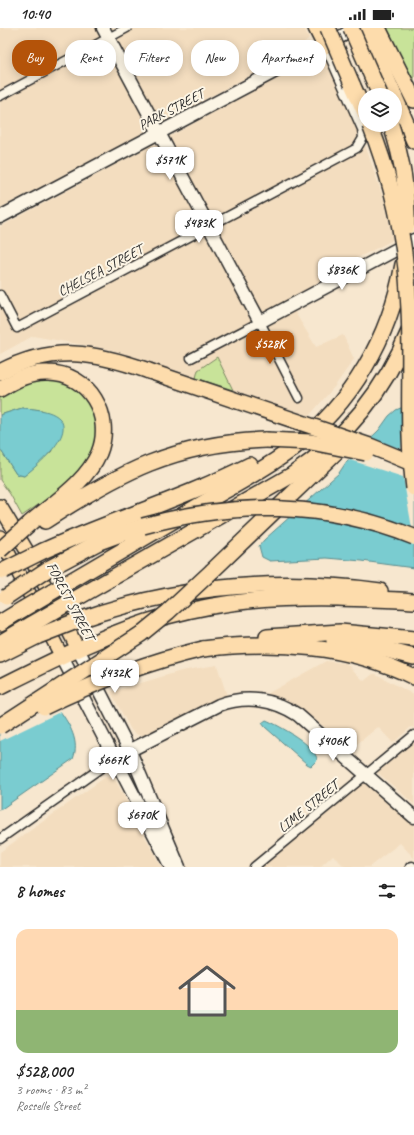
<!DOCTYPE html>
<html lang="en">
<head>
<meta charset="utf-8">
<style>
  :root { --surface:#fff; --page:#f2f2f2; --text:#222; --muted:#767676; --line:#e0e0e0; --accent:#b45309 }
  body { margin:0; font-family:Caveat,sans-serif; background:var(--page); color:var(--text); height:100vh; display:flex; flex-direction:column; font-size:15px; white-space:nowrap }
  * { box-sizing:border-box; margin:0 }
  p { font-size:13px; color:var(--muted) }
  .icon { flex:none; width:22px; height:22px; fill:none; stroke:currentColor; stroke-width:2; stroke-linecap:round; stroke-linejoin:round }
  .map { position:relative; height:839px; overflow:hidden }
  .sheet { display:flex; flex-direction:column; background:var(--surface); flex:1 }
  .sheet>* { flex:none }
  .banner { position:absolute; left:12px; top:12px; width:390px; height:36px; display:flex; gap:8px }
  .tools { position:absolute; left:358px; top:60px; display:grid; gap:8px }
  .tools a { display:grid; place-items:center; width:44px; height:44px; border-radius:50%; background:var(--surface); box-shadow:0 2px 10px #0003; font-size:20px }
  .price { position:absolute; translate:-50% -34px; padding:0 9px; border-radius:8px; background:#fff; color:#222; font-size:13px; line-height:26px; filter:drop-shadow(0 1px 2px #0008) }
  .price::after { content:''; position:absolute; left:50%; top:24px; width:12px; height:9px; margin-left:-6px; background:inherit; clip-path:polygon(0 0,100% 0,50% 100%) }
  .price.on { background:var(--accent); color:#fff }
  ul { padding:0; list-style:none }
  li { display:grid; align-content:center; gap:8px; height:212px; padding:0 16px }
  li+li { border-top:1px solid var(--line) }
  li span { display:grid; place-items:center; height:124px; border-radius:12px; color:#555 }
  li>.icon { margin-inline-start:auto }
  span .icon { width:72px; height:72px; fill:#fffc; stroke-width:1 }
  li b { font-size:17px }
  h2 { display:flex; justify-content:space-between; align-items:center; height:48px; padding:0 16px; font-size:17px }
  .pill { padding:0 14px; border-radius:16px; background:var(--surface); box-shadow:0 2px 10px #0003; font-size:14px; line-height:36px }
  .pill.on { background:var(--accent); color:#fff }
  .status { display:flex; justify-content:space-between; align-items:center; height:28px; padding:0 20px; background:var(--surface); direction:ltr }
  .status svg { height:11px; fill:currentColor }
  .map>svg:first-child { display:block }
</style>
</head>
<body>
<div class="status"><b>10:40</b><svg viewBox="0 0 49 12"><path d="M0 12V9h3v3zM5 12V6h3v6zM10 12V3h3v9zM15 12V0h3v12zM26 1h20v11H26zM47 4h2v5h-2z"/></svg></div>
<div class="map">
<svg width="414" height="839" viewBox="0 0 414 839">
  <rect width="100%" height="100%" fill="#f7e7cf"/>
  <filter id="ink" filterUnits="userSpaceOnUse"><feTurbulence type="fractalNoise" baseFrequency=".025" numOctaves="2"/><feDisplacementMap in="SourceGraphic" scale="8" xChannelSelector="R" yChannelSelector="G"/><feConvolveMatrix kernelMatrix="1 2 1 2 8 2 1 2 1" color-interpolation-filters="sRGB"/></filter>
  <g filter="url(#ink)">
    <g fill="#f3ddbf">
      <polygon points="0,0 96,0 147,95 147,100 141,106 0,180"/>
      <polygon points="109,0 304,0 309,10 291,26 163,93 158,90"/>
      <polygon points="326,27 366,120 385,175 393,212 347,235 326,248 313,258 269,284 264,284 260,282 169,115 169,109 279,49"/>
      <polygon points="154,116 160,119 256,300 293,281 316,319 343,307 354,331 335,358 309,388 112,322 33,308 0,326 0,199"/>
      <polygon points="326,633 346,635 364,653 373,646 376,646 414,667 414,700 411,699 393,715 378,699 352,720 305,684 286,672 267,666"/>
      <polygon points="217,637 227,668 210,675 150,707 138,707 131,702 111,664 181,643"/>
      <polygon points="414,712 414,776 377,744"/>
      <polygon points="107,748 116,753 161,839 0,839 0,824"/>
      <polygon points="364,753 414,797 414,830 400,815 369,839 345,839 333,827 320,839 260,839"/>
    </g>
    <g fill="#c8e399" stroke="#7a8762">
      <polygon points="386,0 414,0 414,53"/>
      <polygon points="217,329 233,362 196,350 198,342"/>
      <path d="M46,348C56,353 69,355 77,362C89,371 96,386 96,401C95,444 53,466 22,488L10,466L0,452V421L16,446L24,448L52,423L42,382L22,380L0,387V367L10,361Z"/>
    </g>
    <g fill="#7accd0" stroke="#5a8c8e">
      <polygon points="403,379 414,382 414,540 362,533 327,530 270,533 262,529 259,518 264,512 339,445 347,433 379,402 389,388 396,382"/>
      <path d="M22,380C94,383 56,423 24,448L16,446L0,421V387Z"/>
      <path d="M60,683C70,697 80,714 73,731L0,782V699Z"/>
      <path d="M266,692C278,697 317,718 317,732L311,738L307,736L265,699L262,695Z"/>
    </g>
    <g fill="#f7e7cf">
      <polygon points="414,380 414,517 361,499 319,491 288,488 305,474 362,484 412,500 403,449 347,431 369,409 401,421 403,390"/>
      <polygon points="38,677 54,677 62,683 0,713 0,697"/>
    </g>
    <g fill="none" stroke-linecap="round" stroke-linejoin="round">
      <g stroke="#2b2b2b" stroke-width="11">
        <g id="street">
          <polyline points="0,68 127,0"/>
          <polyline points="0,267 17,300 357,120 363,110 362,101 325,18"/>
          <polyline points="191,330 260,294 299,370"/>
          <polyline points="0,811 115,730"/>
          <polyline points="254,839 414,707"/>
          <polyline points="410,839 412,838 413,839"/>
        </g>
      </g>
      <g stroke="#2b2b2b" stroke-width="15">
        <g id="secondary">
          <polyline points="103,0 260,294 414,212"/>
          <polyline points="0,189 357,0"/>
          <polyline points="78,621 130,723 179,839"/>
          <polyline points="62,629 171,839"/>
          <path d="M115,730L219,677C246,667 274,671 298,687L414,789"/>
        </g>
      </g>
      <g stroke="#2b2b2b" stroke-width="16">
        <g id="primary">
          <polyline points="0,478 27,523 78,621"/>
          <polyline points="0,509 62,629"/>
        </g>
      </g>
      <g stroke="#2b2b2b" stroke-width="18">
        <g id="highway">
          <polyline points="316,0 325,18"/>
          <polyline points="365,0 414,113"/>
          <polyline points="378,0 414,72"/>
          <polyline points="352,56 365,85"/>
          <path d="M0,344C53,316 95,324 149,343"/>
          <path d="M0,361C15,352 30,344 48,345C89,345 114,388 99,425C86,455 53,475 29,496"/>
          <path d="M45,493C120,444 175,415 266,412"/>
          <path d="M43,523C111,492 183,471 250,437"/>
          <polyline points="48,541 99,514 143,498"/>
          <polyline points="212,543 338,422"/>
          <path d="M62,558C108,531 154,504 200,477C231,459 264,442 292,421C352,376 390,309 403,236"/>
          <path d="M70,574L292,447C347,410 385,362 410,301"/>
          <path d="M79,592C176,558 278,549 380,563"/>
          <polyline points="0,595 23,581"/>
          <polyline points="267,609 340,604 414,611"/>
          <polyline points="334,613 379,620 414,629"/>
          <polyline points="0,615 32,596"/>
          <path d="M203,621C273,612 350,617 414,649"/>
          <polyline points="0,627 38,608"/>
          <path d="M0,659C54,632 109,604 167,588C227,572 277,569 338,570C364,571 389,571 414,573"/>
        </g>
      </g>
      <use href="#street" stroke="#fcf5e5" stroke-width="8"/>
      <use href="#secondary" stroke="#fcf5e5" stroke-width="12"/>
      <use href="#primary" stroke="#fddcac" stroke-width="13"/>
      <use href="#highway" stroke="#fddcac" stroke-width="15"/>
      <g stroke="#2b2b2b" stroke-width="18" stroke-linecap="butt">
        <g id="highway-bridge">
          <polyline points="328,0 352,56"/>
          <polyline points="351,0 380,67"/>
          <path d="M370,97C393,156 407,217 409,281C412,340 406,401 414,460"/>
          <path d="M391,97C402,130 408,164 407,198"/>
          <polyline points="149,343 370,418 414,436"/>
          <polyline points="266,412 311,414 366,425"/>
          <path d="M143,498C235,473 324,473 414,509"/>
          <polyline points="0,522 29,496"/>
          <polyline points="3,543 43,523"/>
          <polyline points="6,569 48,541"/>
          <polyline points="23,581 62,558"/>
          <polyline points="32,596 70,574"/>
          <polyline points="38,608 79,592"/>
          <path d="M44,679C95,654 147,634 203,621"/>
          <polyline points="0,698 141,606 168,584 212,543"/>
        </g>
      </g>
      <use href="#highway-bridge" stroke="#fddcac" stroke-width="15"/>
    </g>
  </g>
  <g text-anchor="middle" stroke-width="4" stroke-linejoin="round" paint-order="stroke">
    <g font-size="14" fill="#2b2b2b" stroke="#fcf5e5">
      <text transform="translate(171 81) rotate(-28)" y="5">PARK STREET</text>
      <text transform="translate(100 242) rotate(-28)" y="5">CHELSEA STREET</text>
      <text transform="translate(71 573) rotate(62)" y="5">FOREST STREET</text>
      <text transform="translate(308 778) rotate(-39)" y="5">LIME STREET</text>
    </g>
  </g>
</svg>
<div class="tools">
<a><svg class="icon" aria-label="layers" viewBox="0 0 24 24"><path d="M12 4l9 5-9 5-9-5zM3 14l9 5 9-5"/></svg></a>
</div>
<b class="price" style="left:170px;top:153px">$571K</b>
<b class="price" style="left:199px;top:216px">$483K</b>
<b class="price" style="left:342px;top:263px">$836K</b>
<b class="price on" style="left:270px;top:337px">$528K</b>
<b class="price" style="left:115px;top:666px">$432K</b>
<b class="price" style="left:333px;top:734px">$406K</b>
<b class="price" style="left:113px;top:753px">$667K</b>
<b class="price" style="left:142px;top:808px">$670K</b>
<div class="banner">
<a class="pill on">Buy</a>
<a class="pill">Rent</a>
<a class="pill">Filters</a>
<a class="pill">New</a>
<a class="pill">Apartment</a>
</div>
</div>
<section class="sheet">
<h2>8 homes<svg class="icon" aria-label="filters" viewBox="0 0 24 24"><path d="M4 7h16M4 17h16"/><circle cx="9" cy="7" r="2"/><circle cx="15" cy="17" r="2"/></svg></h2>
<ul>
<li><span style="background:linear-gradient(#ffd9b3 65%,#8fb573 0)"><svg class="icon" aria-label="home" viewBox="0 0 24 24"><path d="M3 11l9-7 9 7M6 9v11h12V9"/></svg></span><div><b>$528,000</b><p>3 rooms · 83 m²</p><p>Rosselle Street</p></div></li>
</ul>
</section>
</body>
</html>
